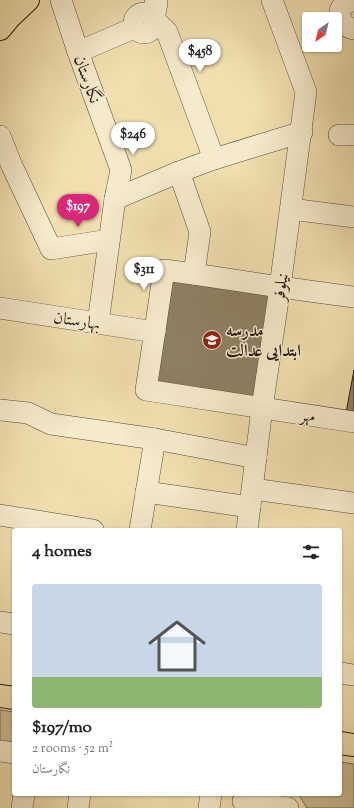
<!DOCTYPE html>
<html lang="en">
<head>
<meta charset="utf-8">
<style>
  :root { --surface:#fff; --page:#f6f6f6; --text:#222; --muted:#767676; --accent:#db2777 }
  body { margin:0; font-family:"Sorts Mill Goudy",Amiri,serif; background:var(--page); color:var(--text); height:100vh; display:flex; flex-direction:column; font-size:15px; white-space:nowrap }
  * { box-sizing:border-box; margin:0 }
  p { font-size:13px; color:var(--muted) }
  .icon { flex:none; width:22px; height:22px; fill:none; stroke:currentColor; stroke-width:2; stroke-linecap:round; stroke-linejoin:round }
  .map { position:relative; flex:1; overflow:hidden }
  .side { position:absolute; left:12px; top:528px; width:330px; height:268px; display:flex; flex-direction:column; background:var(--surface); border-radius:4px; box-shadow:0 1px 3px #0004 }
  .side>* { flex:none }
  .needle { width:26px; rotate:214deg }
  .fabs { position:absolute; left:302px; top:12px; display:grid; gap:8px }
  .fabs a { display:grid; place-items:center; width:40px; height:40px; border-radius:4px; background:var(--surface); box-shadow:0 1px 3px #0004; font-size:20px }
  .price { position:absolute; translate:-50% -34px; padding:0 9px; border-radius:14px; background:#fff; color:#222; font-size:13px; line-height:26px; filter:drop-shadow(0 1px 2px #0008) }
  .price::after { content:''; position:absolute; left:50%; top:24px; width:12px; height:9px; margin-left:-6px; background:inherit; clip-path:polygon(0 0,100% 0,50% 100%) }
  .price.active { background:var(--accent); color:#fff }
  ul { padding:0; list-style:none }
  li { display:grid; align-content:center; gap:8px; height:212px; padding:0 20px }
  li span { display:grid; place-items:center; height:124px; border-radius:4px; color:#555 }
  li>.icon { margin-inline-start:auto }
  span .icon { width:72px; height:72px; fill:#fffc; stroke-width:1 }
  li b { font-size:17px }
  h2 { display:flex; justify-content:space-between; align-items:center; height:48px; padding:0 20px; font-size:17px }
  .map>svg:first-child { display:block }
</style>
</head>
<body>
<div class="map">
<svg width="354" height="808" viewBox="0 0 354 808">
  <rect width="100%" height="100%" fill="#f1dfb0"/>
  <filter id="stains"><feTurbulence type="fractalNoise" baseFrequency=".005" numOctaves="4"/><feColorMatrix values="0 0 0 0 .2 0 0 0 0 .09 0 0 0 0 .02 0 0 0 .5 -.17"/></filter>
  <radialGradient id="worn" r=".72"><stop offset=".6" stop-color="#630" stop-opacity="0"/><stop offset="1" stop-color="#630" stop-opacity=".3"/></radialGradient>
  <g fill="#cebd95" stroke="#786b54">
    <polygon points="0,710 14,712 14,745 0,743"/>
    <polygon points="340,762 354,764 354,808 307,808 299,795 289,794 340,794"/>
  </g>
  <g fill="#8e8064" stroke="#231912">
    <polygon points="168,274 273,292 257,403 150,388"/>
    <polygon points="354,370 354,420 345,418"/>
  </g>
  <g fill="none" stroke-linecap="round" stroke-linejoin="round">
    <g stroke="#564a3a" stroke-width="22">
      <g id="minor">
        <polyline points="61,0 78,52 121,170 115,199 98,323"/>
        <polyline points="155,0 157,3 154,19 167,32 214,159"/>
        <path d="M354,1C353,1 348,2 347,3C334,9 340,27 354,29"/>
        <circle cx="144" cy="23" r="10"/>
        <polyline points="78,52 134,28"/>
        <polyline points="339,135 354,135"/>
        <polyline points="0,136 12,166 51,249 109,240"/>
        <polyline points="179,172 200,232 194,274"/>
        <polyline points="115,199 179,172 214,159 302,132"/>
        <polyline points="291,209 354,217"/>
        <polyline points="354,297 280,287 194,274 164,270 146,390 354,422"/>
        <polyline points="0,308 155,332"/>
        <polyline points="0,410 28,413 51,424 155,439 256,458"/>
        <polyline points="253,489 354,503"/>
        <polyline points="146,492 250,507"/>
        <polyline points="0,515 93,530"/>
        <polyline points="140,530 155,439"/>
        <polyline points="247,530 262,408 280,287 306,92 272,0"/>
        <polyline points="0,622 14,624"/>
        <polyline points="340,673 354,675"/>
        <polyline points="0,751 14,753"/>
        <polyline points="243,801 288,808"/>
        <polyline points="22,808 24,794"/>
        <polyline points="78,808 80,794"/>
        <polyline points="209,808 211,794"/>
      </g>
    </g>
    <g stroke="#231912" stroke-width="24">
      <g id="major">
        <polyline points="0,1 1,0"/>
        <polyline points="0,29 10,17 28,0"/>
        <polyline points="0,696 14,698"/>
        <polyline points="340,743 354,745"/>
      </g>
    </g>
    <use href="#minor" stroke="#f6eacc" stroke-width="21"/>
    <use href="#major" stroke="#f1dfb0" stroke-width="22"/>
  </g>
  <defs>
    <g id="school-disc" transform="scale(1)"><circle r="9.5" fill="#8f2418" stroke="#f6eacc"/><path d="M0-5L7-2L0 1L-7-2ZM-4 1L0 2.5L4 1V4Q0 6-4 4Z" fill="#fff"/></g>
  </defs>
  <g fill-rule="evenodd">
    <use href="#school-disc" x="212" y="340"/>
  </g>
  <g text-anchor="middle" stroke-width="3" stroke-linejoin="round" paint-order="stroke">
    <g font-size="17" fill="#231912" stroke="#f6eacc">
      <text transform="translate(88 79) rotate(70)" y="6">نگارستان</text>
      <text transform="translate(280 287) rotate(-82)" y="6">نیلوفر</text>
      <text transform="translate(77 320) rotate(9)" y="6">بهارستان</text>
      <text transform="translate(308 415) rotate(8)" y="6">مهر</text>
    </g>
    <g font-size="17" font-weight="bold" fill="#231912" stroke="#f6eacc" text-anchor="start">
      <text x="226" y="336">مدرسه<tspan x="226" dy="20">ابتدایی عدالت</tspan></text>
    </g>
  </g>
  <rect width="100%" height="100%" filter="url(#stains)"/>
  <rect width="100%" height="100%" fill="url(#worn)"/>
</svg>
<div class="fabs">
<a><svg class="needle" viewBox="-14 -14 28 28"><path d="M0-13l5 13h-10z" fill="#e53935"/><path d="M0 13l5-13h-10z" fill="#767676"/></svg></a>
</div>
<b class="price" style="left:200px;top:73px">$458</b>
<b class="price" style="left:133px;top:156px">$246</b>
<b class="price active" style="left:78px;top:228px">$197</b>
<b class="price" style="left:144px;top:291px">$311</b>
<section class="side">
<h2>4 homes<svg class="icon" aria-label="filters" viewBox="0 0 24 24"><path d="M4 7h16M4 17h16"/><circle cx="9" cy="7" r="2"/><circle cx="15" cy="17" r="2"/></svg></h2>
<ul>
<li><span style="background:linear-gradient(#c9d6e8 75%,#8fb573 0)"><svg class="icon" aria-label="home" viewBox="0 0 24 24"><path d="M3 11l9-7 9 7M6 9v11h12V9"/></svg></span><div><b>$197/mo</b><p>2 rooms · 52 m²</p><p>نگارستان</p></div></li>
</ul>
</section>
</div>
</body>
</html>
